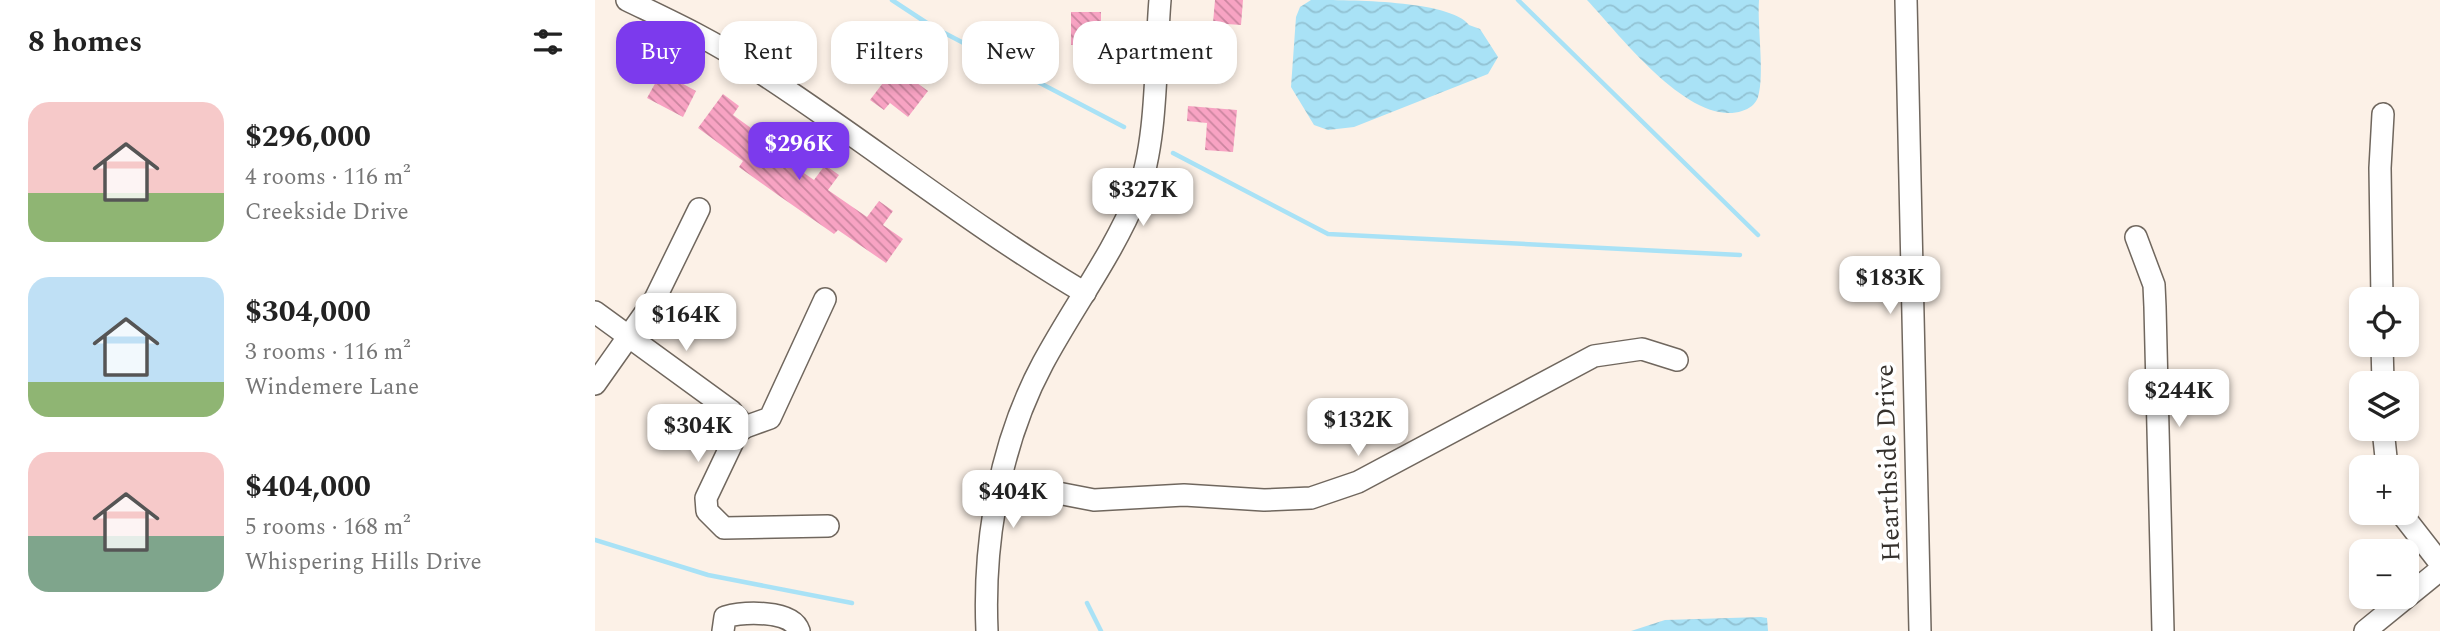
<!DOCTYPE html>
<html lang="en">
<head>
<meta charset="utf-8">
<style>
  :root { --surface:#fff; --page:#f2f2f2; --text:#222; --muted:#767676; --accent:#7c3aed }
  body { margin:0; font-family:Spectral,serif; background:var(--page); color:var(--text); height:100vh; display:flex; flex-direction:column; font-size:26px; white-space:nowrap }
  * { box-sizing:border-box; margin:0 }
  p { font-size:23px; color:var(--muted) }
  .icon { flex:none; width:38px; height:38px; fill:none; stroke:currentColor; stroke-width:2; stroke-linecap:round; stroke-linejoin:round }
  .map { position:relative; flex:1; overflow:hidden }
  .side { display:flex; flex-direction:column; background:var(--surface); width:595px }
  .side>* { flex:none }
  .guide { position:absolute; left:21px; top:21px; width:665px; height:63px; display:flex; gap:14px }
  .controls { position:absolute; left:1754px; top:287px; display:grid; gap:14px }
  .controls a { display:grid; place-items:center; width:70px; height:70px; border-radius:14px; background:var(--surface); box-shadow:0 4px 10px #0003; font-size:35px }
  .price { position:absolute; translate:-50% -60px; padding:0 16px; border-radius:14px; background:#fff; color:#222; font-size:23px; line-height:46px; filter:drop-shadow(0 2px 4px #0008) }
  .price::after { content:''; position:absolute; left:50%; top:42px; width:21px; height:16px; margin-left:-10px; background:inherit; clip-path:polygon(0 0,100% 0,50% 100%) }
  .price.active { background:var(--accent); color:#fff }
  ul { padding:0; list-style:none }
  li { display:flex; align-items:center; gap:21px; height:175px; padding:0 28px }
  li span { display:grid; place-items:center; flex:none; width:196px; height:140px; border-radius:21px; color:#555 }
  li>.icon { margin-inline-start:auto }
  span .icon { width:84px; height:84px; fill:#fffc; stroke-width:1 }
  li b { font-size:30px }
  h2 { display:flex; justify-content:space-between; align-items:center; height:84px; padding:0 28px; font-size:30px }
  .chip { padding:0 24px; border-radius:21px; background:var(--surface); box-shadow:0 4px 10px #0003; font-size:24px; line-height:63px }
  .chip.active { background:var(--accent); color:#fff }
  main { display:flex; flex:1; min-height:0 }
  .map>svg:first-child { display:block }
</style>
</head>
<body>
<main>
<section class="side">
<h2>8 homes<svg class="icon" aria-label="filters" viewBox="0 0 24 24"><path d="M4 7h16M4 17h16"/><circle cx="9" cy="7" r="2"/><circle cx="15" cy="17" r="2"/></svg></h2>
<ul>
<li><span style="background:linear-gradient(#f6c9c9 65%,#8fb573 0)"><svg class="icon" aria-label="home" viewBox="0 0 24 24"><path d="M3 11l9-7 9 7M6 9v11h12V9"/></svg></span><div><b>$296,000</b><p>4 rooms · 116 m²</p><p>Creekside Drive</p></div></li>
<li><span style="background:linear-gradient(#bfe0f5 75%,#8fb573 0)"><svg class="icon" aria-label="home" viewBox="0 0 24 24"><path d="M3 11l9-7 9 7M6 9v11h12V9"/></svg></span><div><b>$304,000</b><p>3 rooms · 116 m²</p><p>Windemere Lane</p></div></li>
<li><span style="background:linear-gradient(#f6c9c9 60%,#7fa58c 0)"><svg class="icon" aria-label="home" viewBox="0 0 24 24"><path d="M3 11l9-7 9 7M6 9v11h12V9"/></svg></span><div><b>$404,000</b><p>5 rooms · 168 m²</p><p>Whispering Hills Drive</p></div></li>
</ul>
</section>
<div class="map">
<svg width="1845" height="631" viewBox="0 0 1845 631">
  <defs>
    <pattern id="water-waves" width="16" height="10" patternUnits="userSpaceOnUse" patternTransform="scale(1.75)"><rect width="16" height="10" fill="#a9e2f6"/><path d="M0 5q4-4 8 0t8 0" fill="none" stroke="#92c2d3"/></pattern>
    <pattern id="building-back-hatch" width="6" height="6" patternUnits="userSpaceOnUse" patternTransform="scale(1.75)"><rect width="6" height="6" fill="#f8a3c3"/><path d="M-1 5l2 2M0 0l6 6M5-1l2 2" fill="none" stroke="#ca859f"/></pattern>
  </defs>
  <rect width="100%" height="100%" fill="#fcf1e7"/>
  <g fill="url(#water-waves)">
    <path d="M716,0C754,0 855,0 874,25L885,29L903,57L893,74L759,127L733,130L719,125L696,87L701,17L705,7Z"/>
    <path d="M992,0H1164C1162,26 1170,75 1163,97C1161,104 1154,109 1147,111C1095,128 1024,34 992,0Z"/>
    <polygon points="1166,617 1172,618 1173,631 1036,631 1070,620"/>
  </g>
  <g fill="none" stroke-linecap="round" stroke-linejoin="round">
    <g stroke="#a9e2f6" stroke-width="4.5">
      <polyline points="297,0 338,27 529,127"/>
      <polyline points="923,0 1163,235"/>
      <polyline points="578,153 733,234 1145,255"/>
      <polyline points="0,540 113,575 257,603"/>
      <polyline points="492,603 506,631"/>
    </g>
  </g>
  <g fill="url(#building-back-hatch)">
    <polygon points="620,0 648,0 646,25 618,23"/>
    <polygon points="476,12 506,12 506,34 520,34 520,52 491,52 491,45 476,45"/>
    <polygon points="72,62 86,70 81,80 101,91 88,117 52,98"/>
    <polygon points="300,67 333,91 313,117 295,103 289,110 275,100"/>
    <polygon points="128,94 144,106 138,115 167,136 174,126 188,136 177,151 219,180 230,165 244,175 233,190 272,217 284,201 298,211 288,225 308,239 291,263 243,230 239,234 183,195 144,167 148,161 103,128"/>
    <polygon points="593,106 642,110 638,152 610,150 612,123 592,121"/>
  </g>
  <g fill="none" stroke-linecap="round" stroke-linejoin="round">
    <g stroke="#70675e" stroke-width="24">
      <g id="minor">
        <path d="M32,0C73,20 115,39 154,65C268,138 373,224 490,293"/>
        <polyline points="1311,0 1325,631"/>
        <polyline points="1541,237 1559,285 1560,307 1568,631"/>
        <polyline points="230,299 175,418 150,427 142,433 111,498 112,511 129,528 233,526"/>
        <polyline points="1787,299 1785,168 1788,114"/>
        <polyline points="0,312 136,411 150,427"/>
        <polyline points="1787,345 1788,383"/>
        <polyline points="0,384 60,299 104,209"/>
        <polyline points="1788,429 1792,467"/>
        <polyline points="406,482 499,500 589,495 669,500 716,498 763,482 999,356 1047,349 1082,360"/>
        <polyline points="1806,513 1845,563"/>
        <path d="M128,631L130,617C148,612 197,609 204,631"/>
        <path d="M392,631C388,541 405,443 448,363C478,307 518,254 542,195C563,142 560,59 565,0"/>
        <polyline points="1770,631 1845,570"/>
      </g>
    </g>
    <use href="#minor" stroke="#fff" stroke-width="21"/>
  </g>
  <g text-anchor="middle" stroke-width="7" stroke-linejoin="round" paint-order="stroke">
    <g font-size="26" fill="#35312d" stroke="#fff">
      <text transform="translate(1292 463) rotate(-92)" y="9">Hearthside Drive</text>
    </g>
  </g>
</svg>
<div class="controls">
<a><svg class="icon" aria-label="locate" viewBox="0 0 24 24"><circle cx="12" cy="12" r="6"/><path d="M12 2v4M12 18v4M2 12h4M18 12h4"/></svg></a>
<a><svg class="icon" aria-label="layers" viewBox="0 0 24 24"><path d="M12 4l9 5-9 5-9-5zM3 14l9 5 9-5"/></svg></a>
<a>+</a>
<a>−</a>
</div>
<b class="price active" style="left:204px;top:182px">$296K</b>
<b class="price" style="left:548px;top:228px">$327K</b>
<b class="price" style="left:1295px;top:316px">$183K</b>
<b class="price" style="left:91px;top:353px">$164K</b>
<b class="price" style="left:1584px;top:429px">$244K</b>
<b class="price" style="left:763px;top:458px">$132K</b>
<b class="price" style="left:103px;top:464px">$304K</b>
<b class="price" style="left:418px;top:530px">$404K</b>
<div class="guide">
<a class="chip active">Buy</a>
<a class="chip">Rent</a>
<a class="chip">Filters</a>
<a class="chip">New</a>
<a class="chip">Apartment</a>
</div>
</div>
</main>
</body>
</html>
